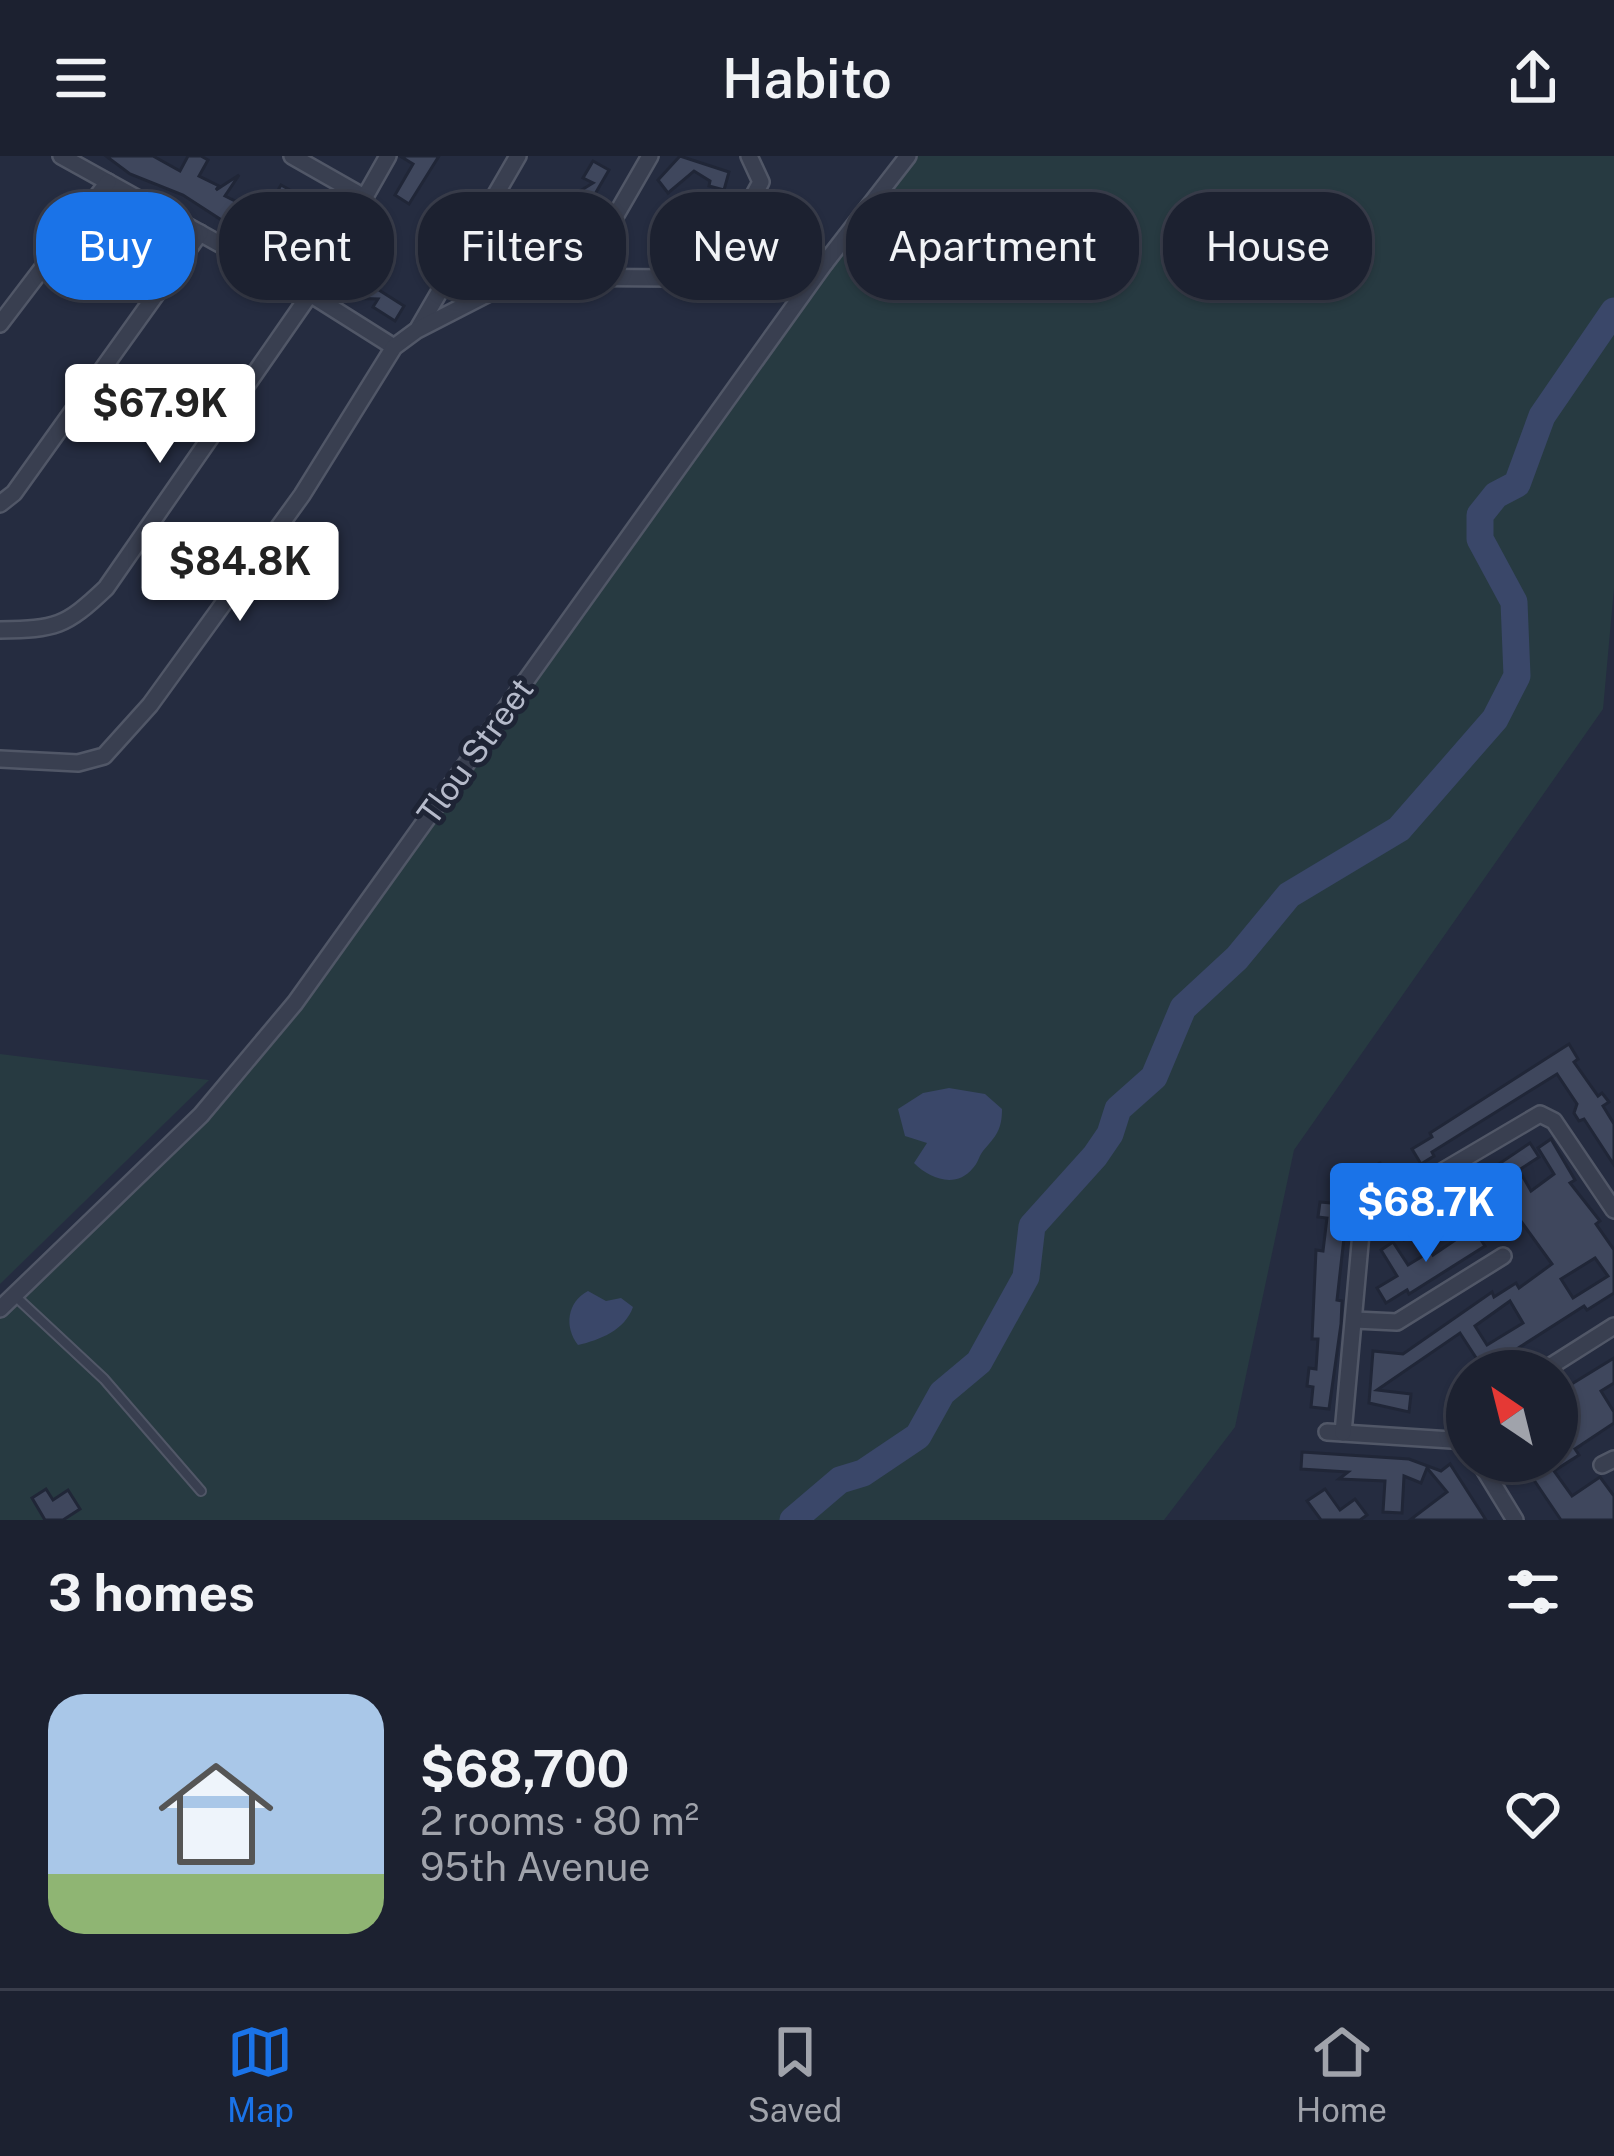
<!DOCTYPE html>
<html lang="en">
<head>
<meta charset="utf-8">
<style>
  :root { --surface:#1c2130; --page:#252938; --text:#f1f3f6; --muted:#a0a3ab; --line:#3a3e4c; --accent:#1a73e8 }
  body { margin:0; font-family:"Public Sans",sans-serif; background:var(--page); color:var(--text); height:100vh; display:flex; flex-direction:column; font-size:45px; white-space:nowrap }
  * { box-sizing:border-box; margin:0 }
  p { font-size:39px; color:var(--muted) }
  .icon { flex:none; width:66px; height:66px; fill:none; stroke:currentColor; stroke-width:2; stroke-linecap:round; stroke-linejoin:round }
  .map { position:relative; height:1364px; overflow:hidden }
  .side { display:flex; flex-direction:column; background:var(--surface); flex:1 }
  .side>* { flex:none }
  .guide { position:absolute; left:36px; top:36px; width:1542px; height:108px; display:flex; gap:24px }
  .needle { width:78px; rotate:325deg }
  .controls { position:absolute; left:1446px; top:1194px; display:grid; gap:24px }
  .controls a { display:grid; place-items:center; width:132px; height:132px; border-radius:50%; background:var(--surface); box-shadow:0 3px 9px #0004,0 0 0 3px var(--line); font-size:60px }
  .price { position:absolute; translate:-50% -102px; padding:0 27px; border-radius:12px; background:#fff; color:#222; font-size:39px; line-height:78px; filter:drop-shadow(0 3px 6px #0008) }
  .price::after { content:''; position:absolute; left:50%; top:72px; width:36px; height:27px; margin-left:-18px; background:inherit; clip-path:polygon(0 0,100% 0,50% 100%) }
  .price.on { background:var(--accent); color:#fff }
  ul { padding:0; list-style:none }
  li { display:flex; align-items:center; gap:36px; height:300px; padding:0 48px }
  li span { display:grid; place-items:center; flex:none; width:336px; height:240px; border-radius:36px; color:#555 }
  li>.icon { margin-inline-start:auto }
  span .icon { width:144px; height:144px; fill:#fffc; stroke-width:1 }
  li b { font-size:51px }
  h2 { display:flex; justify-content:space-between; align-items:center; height:144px; padding:0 48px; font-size:51px }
  .pill { padding:0 42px; border-radius:48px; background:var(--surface); box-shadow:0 3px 9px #0004,0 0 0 3px var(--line); font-size:42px; line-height:108px }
  .pill.on { background:var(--accent); color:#fff }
  header { display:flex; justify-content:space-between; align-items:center; height:156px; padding:0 48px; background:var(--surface); font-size:54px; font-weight:600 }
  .tab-bar { display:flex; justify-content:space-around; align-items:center; height:168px; border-top:3px solid var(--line); background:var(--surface); font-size:33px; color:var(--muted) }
  .tab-bar a { display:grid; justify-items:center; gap:6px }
  .tab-bar .on { color:var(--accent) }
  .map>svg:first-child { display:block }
</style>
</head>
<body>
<header><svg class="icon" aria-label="menu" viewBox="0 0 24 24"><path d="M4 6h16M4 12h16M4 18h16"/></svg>Habito<svg class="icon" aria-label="share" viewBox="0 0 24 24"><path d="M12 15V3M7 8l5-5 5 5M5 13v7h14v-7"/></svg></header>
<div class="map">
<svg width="1614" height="1364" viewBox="0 0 1614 1364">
  <rect width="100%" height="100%" fill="#252c40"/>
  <g fill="#273a41">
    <polygon points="915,0 1614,0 1614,432 1603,553 1294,994 1235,1271 1164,1364 0,1364 0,1159 212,955"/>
    <polygon points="0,898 209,924 0,1128"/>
  </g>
  <g fill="#3a4769">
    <path d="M949,932L985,938L1002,953C1002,974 996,980 983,995C979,1000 978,1007 973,1012C956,1033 930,1023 914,1007L927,987L905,980L898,953L923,937Z"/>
    <path d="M588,1135L606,1145L621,1142L633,1151C625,1174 600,1184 578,1189C564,1171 567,1146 588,1135Z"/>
  </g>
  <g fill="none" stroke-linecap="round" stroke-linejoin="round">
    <polyline stroke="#3a4769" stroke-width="27" points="793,1364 840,1324 863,1317 918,1280 942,1237 979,1206 1026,1121 1032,1070 1095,1000 1110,978 1118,953 1154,921 1183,852 1237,802 1289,739 1399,673 1495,563 1517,520 1514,446 1480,383 1480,359 1496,339 1517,328 1542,260 1614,155"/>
  </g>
  <g fill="#3f475d" stroke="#202637" stroke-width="3" fill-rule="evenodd">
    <polygon points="106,0 153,0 180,15 188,0 201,0 208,4 199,20 219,30 216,34 239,19 225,40 249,52 237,74 183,39 130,18"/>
    <polygon points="400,0 439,0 409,48 395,39 413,8"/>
    <polygon points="680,0 729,16 724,34 709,30 710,25 694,15 668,37 658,24"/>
    <polygon points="593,5 609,14 591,45 594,49 579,60 567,43 593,27 583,22"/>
    <polygon points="281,29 308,44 313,36 324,42 319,51 327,56 318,69 302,59 293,81 308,91 296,109 255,84 272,64 285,71 275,58 279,49 272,45"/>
    <polygon points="366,106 377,113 368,127 404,150 395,165 373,151 378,143 345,142 346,125 355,125"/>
    <polygon points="1569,888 1578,903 1574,906 1598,940 1602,937 1609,946 1603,950 1614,968 1614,1009 1584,963 1579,965 1574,957 1577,948 1557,918 1432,996 1434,1000 1421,1008 1412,993 1432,981 1430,977"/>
    <path d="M1551,983L1575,1024L1570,1027L1600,1065L1596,1068L1614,1094V1137L1587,1154L1584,1150L1484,1214L1460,1177L1377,1234L1411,1238L1409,1256L1369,1247L1373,1195L1403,1198L1492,1136L1494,1141L1516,1127L1519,1132L1552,1108L1515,1057L1485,1077L1467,1049L1425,1078L1422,1073L1404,1084L1395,1070L1407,1062L1411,1067L1530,987L1539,1001L1519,1014L1531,1035L1554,1018L1538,992ZM1595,1102L1608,1120L1573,1142L1561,1123ZM1510,1145L1523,1167L1487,1189L1475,1170Z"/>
    <polygon points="1380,1007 1389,1021 1366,1035 1371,1042 1360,1049 1345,1026"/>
    <polygon points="1320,1046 1342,1048 1339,1073 1345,1073 1337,1144 1342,1145 1341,1168 1329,1253 1311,1251 1313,1231 1307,1230 1309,1212 1316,1213 1318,1183 1312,1183 1316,1094 1323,1095 1327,1062 1318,1061"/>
    <polygon points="1473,1072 1485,1090 1409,1138 1407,1134 1386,1147 1377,1132 1397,1120 1381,1094 1393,1086 1408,1109 1431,1095 1433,1099"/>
    <polygon points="1614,1202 1614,1227 1601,1235 1614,1256 1614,1267 1575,1293 1579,1299 1554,1315 1572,1340 1600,1321 1614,1340 1614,1364 1561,1364 1521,1305 1557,1305 1557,1288 1575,1277 1562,1257 1557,1260 1557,1237"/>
    <polygon points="1302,1296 1409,1303 1441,1315 1450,1308 1486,1364 1410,1364 1447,1336 1427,1312 1421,1327 1404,1320 1402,1357 1383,1356 1385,1325 1339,1323 1348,1316 1301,1313"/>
    <polygon points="46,1333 53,1344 68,1334 80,1353 63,1364 45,1364 32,1342"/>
    <polygon points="1325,1333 1340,1354 1355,1343 1367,1359 1360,1364 1321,1364 1307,1345"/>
  </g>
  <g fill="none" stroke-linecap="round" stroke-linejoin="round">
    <g stroke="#515767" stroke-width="12">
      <polyline id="lane" points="15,1140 104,1223 201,1335"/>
    </g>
    <g stroke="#515767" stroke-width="20">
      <g id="street">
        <polyline points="61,0 310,138 394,191"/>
        <polyline points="292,0 364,41"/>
        <polyline points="711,117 773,106 825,107"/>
        <polyline points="582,118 650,0"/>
        <polyline points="0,168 108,26"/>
        <polyline points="419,171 518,0"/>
        <polyline points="0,348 14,337 200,77"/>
        <path d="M0,474C56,473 65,471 106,432L310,138L388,0"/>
        <polyline points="0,603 78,607 104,600 150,549 302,339 394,191 417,174 491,136 536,121 673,122 711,117 761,26 749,0"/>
        <polyline points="0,1153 201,959 295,847 825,107 908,0"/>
        <polyline points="1355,1164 1397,1166 1503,1100"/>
        <polyline points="1543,1215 1614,1170"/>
        <polyline points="1327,1276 1467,1285"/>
        <polyline points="1343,1277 1361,1077 1372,1057 1540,958 1554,965 1614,1054"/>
        <polyline points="1479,1305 1515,1364"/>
        <polyline points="1602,1309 1614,1303"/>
      </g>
    </g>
    <use href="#lane" stroke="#393f50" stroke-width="8"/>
    <use href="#street" stroke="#393f50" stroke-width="15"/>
  </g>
  <g text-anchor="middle" stroke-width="10" stroke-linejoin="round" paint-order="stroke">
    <g font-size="33" fill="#b5baca" stroke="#1e2435">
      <text transform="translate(475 595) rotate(-54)" y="12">Tlou Street</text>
    </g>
  </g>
</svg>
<div class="controls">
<a><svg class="needle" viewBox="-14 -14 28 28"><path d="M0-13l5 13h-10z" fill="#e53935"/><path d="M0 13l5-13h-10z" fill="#a0a3ab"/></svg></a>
</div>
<b class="price" style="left:160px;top:310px">$67.9K</b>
<b class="price" style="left:240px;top:468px">$84.8K</b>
<b class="price on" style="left:1426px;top:1109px">$68.7K</b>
<div class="guide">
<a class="pill on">Buy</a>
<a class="pill">Rent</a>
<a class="pill">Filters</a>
<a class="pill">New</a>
<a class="pill">Apartment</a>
<a class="pill">House</a>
</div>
</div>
<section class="side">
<h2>3 homes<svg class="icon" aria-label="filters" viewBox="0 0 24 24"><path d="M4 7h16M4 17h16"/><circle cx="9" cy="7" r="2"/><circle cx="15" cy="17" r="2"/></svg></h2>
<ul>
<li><span style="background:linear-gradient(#a9c7e8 75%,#8fb573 0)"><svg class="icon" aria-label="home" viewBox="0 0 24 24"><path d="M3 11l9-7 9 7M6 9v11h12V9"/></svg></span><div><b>$68,700</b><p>2 rooms · 80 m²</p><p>95th Avenue</p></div><svg class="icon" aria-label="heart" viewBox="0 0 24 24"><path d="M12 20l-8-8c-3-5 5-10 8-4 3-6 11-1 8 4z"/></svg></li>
</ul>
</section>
<nav class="tab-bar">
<a class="on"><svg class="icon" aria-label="map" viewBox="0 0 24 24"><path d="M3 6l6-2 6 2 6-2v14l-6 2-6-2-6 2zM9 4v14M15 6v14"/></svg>Map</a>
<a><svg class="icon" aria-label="saved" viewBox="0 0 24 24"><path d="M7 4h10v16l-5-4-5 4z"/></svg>Saved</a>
<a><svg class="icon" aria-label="home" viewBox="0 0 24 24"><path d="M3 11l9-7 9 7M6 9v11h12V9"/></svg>Home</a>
</nav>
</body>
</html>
